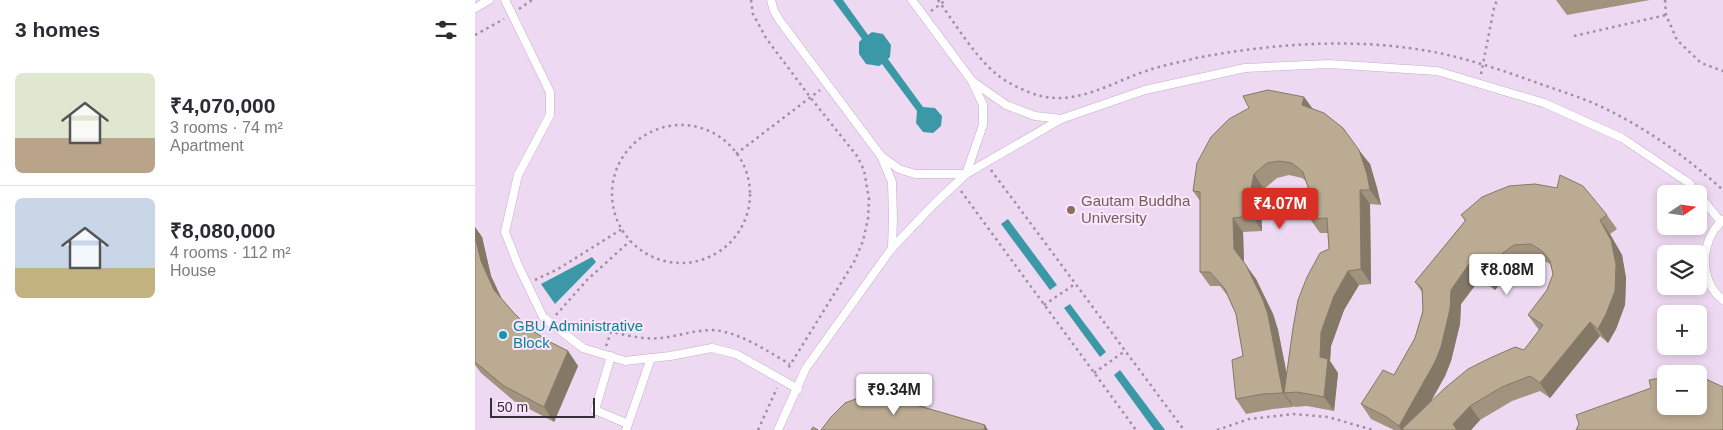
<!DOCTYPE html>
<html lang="en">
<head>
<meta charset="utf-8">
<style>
  :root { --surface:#fff; --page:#f7f7f7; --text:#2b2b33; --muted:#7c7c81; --line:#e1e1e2; --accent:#d93025 }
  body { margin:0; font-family:Arial,sans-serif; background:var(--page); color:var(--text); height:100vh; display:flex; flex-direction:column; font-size:19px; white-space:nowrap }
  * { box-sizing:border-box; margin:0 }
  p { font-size:16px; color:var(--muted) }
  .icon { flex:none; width:28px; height:28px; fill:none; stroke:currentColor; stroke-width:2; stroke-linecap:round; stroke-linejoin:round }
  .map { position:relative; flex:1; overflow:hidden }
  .side { display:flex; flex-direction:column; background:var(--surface); width:475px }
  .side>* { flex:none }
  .needle { width:32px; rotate:77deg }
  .tools { position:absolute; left:1182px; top:185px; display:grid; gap:10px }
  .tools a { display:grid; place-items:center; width:50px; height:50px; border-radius:8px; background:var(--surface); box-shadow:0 2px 8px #0003; font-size:25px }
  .scale { position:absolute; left:15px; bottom:12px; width:105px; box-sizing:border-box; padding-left:5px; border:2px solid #362e38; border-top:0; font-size:14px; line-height:18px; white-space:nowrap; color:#362e38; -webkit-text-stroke:4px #fae6ff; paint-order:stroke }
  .price { position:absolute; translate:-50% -42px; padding:0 11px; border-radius:5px; background:#fff; color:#222; font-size:16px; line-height:32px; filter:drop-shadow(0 1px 2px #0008) }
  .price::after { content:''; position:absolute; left:50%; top:30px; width:15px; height:11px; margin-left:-8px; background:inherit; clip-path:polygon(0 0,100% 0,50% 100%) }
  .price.on { background:var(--accent); color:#fff }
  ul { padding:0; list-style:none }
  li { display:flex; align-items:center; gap:15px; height:125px; padding:0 15px }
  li+li { border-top:1px solid var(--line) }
  li span { display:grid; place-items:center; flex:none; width:140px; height:100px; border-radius:8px; color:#555 }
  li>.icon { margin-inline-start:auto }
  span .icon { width:60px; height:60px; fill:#fffc; stroke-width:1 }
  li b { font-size:21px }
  h2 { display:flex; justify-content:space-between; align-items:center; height:60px; padding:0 15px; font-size:21px }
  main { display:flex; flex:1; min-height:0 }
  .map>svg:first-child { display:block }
</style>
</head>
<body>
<main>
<section class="side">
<h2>3 homes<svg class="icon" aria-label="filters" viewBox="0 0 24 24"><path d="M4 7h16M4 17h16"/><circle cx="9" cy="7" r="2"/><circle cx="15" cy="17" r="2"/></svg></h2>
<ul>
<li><span style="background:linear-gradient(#dfe7d0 65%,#b9a48a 0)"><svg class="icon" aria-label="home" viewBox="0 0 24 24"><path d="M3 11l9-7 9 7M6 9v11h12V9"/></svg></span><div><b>₹4,070,000</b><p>3 rooms · 74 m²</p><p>Apartment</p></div></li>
<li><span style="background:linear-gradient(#c9d6e8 70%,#c2b280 0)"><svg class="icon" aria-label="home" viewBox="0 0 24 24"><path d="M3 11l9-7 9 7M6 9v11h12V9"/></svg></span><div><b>₹8,080,000</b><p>4 rooms · 112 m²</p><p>House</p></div></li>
</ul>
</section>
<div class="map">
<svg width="1248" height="430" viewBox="0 0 1248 430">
  <rect width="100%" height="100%" fill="#edd9f1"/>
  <g fill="#3b99a7">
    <polygon points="358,0 368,0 393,35 397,32 408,34 416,45 415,57 413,59 448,107 460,108 467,116 466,126 458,133 448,132 441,123 442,111 407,64 404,66 391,64 384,54 384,42 387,39"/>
    <polygon points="533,219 582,285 575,290 526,224"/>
    <polygon points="117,257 121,262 80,304 66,284"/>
    <polygon points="595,304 631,352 625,357 589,308"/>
    <polygon points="645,370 690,430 679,430 639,375"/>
  </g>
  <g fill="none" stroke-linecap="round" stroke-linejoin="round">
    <g stroke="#c2afc6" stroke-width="9">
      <g id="lane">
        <polyline points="30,0 75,92 75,115 43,175 30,232 43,265 68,317 108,348 150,361 195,356 237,348 261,354 323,389"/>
        <polyline points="296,0 299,11 305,21 406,156 424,169 440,174 491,174"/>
        <polyline points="437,0 497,81 508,105 508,125 491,174"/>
        <polyline points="0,8 14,0"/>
        <polyline points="497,81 531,105 560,116 586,119"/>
        <polyline points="406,156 417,182 418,218 417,248"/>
        <polyline points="1224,195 1246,222"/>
        <path d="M1248,220C1225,239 1223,281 1248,300"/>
        <polyline points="136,356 120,410 153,424"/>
        <polyline points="151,430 176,358"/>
        <polyline points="303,430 331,368 417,248 459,204 491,174 586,119 670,90 770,68 854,64 962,71 1069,103 1147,138 1214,183 1223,194"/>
      </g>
    </g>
    <g stroke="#9e8fa1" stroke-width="2.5" stroke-dasharray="2.5 4" stroke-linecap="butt">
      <polyline points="276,0 278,14 291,38 335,97 382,156 389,170 394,199 393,219 388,241 379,262 312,370"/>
      <path d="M463,0C479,22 499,55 519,72C531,83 551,92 566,96C605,105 639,81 674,70C689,65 706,62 721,58C800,43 885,37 964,53C997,60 1029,71 1060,82C1079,89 1099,95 1118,103C1166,124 1209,155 1248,190"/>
      <polyline points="1190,0 1191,15 1202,40 1226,63 1248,71"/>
      <polyline points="44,9 57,0"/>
      <polyline points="456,11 471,0"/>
      <polyline points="0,35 29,19"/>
      <polyline points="1099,36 1191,15"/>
      <polyline points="1006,74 1019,8 1022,0"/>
      <circle cx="206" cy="194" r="69"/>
      <polyline points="261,154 345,90"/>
      <polyline points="516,170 709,430"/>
      <polyline points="486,191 661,430"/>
      <polyline points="60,280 83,269 147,229"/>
      <polyline points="569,305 600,284"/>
      <polyline points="81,315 112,280 155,241"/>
      <path d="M131,346L136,332C152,335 169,340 186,338C207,336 229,326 250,332C272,337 295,353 315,364"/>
      <polyline points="619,373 650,351"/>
      <polyline points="283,430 302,388"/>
      <polyline points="742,430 774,419 818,414 853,417 898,430"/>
    </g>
    <use href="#lane" stroke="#fff" stroke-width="8"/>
  </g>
  <g fill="#a2937e" fill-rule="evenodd">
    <polygon points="1081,0 1175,0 1092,15"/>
    <path d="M829,97L838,109L895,164L902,188L906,205L895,204L896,284L884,285L869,310L856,346L855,361L863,373L859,411L832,406L819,407L817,404L818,407L798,409L771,414L761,399L768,356L761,314L752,295L745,286H735L725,272V201L718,191ZM814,175L827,178L831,181L833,187L835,219L845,233H853L854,249L812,374L803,330L798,314L781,279L769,263L768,232L787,231L786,202L789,189L802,178Z"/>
    <path d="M986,215H1132L1142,229L1135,234L1147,255L1151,278L1150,305L1141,329L1133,343L1125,336L1075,398L1065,391L1037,401L1005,420L996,430H919L896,419L886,404L919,375L940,338L948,311L947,292L940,282L990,221ZM1066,259L1075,264L1078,274L1072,290L1053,315L1064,330L1049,350L956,401L970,376L976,361L985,324L986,304L1005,279L1020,290L1038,268L1049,260Z"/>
    <polygon points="0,227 7,237 16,276 27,299 38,312 55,329 75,342 93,351 103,366 79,422 39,401 6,373 0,365"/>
  </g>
  <g fill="#847867">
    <polygon points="829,97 839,111 827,105"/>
    <polygon points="884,150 895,164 902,188 906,205 895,190"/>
    <polygon points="779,174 789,189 786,202 787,231 777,216 776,188"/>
    <polygon points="885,190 895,204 896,284 886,269"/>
    <polygon points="758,218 768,232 769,264 759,249"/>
    <polygon points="1125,220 1135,234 1147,255 1151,278 1150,305 1141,329 1133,343 1123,329"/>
    <polygon points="0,227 7,237 16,276 29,304 19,290 6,261 0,237"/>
    <polygon points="1028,253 1038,268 1020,290 1010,276"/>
    <polygon points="994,264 1005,279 986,304 985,324 976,361 970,376 940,430 927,429 928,430 926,430 924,426 976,290"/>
    <polygon points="771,265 781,279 798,314 803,330 815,392 809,393 817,404 818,407 808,393"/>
    <polygon points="873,271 884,285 869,310 856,346 855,361 863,373 859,411 849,397 845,357 846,332 859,296"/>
    <polygon points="1115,322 1125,336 1075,398 1065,383"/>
    <polygon points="93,351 103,366 79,422 69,407"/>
    <polygon points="437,394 447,408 434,403"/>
    <polygon points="995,406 1005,420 996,430 982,430 978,424"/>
    <polygon points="510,425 513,430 509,430"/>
  </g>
  <g fill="#bcab93" stroke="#847867">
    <polygon points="793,90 829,97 827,105 849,113 868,128 884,150 892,174 895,190 885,190 886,269 873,271 859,296 846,332 845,357 853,359 849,397 822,392 809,393 818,328 823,300 832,277 845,253 854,249 852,218 835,219 833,187 828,172 817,163 804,161 792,163 779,174 776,188 777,216 758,218 759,249 771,265 788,300 793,315 808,393 788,394 761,399 757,360 768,356 761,314 750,289 735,272 725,272 725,192 718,191 722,163 736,137 754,119 774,108 768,96"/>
    <polygon points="1085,175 1108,186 1132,215 1125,220 1136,240 1141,264 1140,291 1131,314 1123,329 1115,322 1065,383 1055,376 1027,387 995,406 978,424 982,430 929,430 927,429 970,388 993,369 1015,358 1040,347 1049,350 1068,325 1053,315 1072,290 1078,274 1075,261 1067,251 1056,244 1039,245 1028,253 1010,276 994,264 976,290 975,309 966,347 960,362 924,426 910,416 886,404 908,370 919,375 940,338 948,311 947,288 940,282 991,220 986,215 1007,197 1034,186 1060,184 1082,188"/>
    <polygon points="0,237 6,261 19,290 38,312 55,329 75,342 93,351 69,407 29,386 0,362"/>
    <polygon points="1191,377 1191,406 1224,406 1224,378 1231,379 1248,387 1248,430 1101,430 1104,424 1101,415 1176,388 1174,380"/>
    <polygon points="421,392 437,394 434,403 510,425 509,430 346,430 356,417 370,403 396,393"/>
    <polygon points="338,427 343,430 336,430"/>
  </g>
  <circle fill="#8d6e63" stroke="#fae6ff" stroke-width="2" cx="596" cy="210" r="5"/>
  <circle fill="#0f9aa8" stroke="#fae6ff" stroke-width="2" cx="28" cy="335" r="5"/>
  <g text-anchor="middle" stroke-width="4" stroke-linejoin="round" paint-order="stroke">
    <g font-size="15" fill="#785e54" stroke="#fae6ff" text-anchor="start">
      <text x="606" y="206">Gautam Buddha<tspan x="606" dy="17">University</tspan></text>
    </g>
    <g font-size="15" fill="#0d838f" stroke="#fae6ff" text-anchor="start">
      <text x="38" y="331">GBU Administrative<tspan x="38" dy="17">Block</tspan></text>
    </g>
  </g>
</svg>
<div class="tools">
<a><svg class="needle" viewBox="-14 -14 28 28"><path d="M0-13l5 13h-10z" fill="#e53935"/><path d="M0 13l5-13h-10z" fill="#7c7c81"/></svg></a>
<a><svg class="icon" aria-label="layers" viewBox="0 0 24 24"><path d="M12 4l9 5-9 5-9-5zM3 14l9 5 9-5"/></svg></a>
<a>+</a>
<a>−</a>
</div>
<div class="scale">50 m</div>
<b class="price on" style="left:805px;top:230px">₹4.07M</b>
<b class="price" style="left:1032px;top:296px">₹8.08M</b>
<b class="price" style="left:419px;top:416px">₹9.34M</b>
</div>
</main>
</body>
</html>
